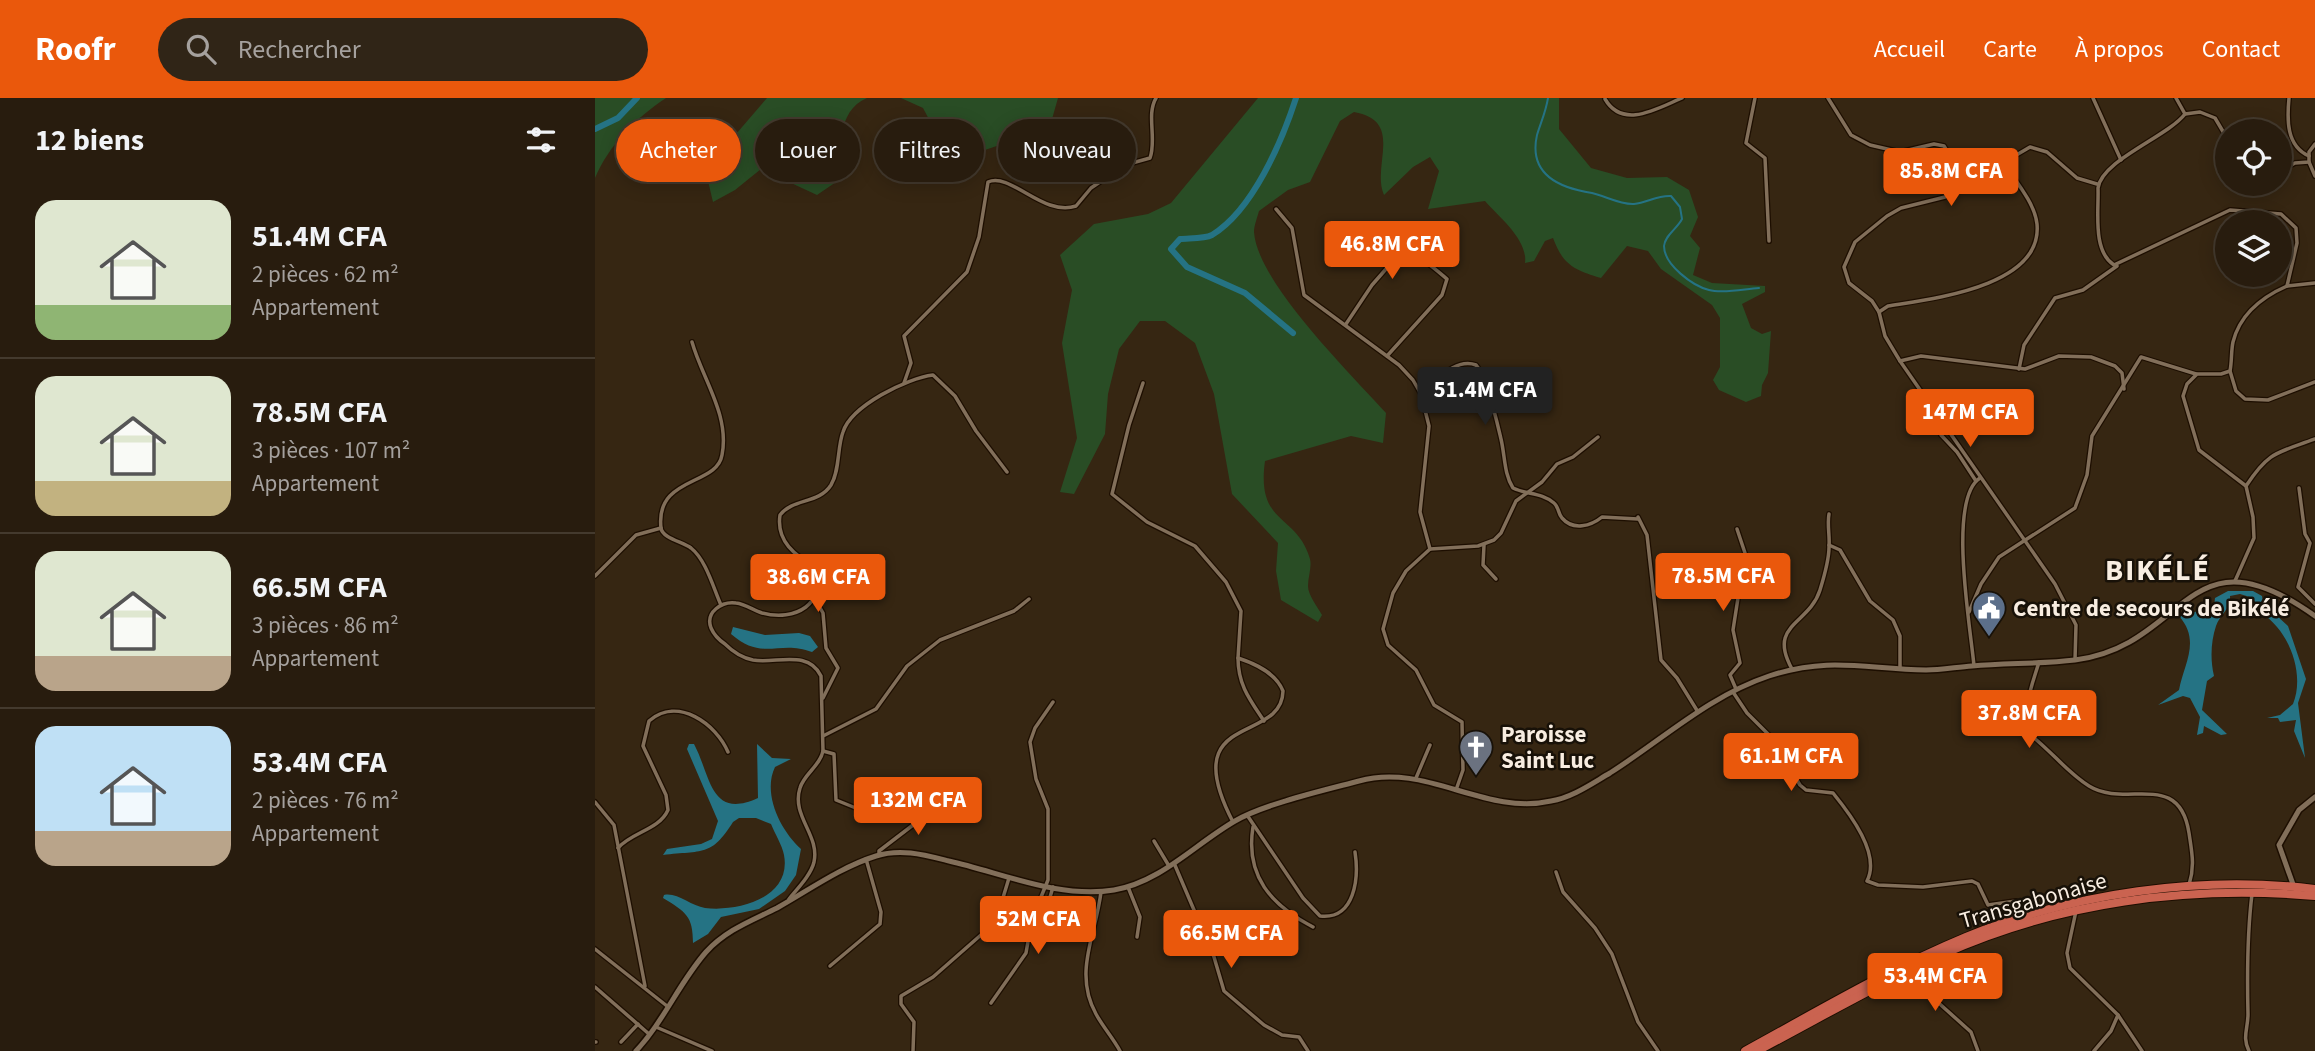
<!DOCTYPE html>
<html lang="fr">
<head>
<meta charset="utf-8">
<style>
  :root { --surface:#281c0e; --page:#302517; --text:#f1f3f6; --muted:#a5a19e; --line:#443a2e; --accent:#ea580c }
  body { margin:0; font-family:"Source Sans 3",sans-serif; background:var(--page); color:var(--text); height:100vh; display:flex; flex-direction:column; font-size:26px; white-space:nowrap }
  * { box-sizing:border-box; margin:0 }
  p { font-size:23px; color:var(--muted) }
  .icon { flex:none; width:38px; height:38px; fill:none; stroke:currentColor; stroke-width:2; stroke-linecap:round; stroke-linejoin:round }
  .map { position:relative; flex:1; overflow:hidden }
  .panel { display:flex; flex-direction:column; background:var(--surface); width:595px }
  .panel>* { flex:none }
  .top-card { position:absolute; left:21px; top:21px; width:665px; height:63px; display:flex; gap:14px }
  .controls { position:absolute; left:1620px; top:21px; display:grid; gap:14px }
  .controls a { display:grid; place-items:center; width:77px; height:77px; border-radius:50%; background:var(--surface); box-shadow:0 4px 18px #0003,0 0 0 2px var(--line); font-size:35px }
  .price { position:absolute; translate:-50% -60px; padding:0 16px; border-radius:7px; background:var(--accent); color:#fff; font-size:23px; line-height:46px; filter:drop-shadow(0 2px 4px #0008) }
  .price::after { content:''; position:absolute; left:50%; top:42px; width:21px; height:16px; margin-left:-10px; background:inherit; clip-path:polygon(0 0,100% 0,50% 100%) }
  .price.current { background:#222; color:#fff }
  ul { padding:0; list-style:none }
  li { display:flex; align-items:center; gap:21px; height:175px; padding:0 35px }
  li+li { border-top:2px solid var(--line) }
  li span { display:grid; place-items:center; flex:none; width:196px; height:140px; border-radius:21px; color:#555 }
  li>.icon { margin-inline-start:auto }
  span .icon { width:84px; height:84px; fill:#fffc; stroke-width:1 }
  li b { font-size:30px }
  h2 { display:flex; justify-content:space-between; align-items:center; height:84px; padding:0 35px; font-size:30px }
  .chip { padding:0 24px; border-radius:32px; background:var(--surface); box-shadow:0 4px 18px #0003,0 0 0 2px var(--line); font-size:24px; line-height:63px }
  .chip.current { background:var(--accent); color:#fff }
  header { display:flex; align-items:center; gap:42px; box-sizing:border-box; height:98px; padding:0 35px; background:var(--accent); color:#fff }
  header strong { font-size:33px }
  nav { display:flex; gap:38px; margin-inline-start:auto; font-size:24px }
  .search { width:490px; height:63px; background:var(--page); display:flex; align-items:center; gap:18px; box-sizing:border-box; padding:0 24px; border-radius:38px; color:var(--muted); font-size:26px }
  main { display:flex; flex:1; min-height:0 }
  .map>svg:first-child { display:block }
</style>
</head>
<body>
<header>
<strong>Roofr</strong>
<div class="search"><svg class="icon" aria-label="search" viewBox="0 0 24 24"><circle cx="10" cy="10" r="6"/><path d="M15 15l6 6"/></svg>Rechercher</div>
<nav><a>Accueil</a><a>Carte</a><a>À propos</a><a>Contact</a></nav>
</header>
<main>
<section class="panel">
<h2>12 biens<svg class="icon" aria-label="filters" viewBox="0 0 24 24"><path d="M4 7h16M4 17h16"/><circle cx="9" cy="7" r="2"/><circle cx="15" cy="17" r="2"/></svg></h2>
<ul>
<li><span style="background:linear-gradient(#dfe7d0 75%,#8fb573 0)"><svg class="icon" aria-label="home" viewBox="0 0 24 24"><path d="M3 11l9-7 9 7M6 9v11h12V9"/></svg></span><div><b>51.4M CFA</b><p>2 pièces · 62 m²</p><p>Appartement</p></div></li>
<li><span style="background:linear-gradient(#dfe7d0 75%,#c2b280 0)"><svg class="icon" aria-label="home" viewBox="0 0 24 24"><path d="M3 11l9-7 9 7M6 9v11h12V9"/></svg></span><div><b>78.5M CFA</b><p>3 pièces · 107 m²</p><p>Appartement</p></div></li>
<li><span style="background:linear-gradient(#dfe7d0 75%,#b9a48a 0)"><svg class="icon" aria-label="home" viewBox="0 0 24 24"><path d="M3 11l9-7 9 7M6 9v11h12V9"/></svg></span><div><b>66.5M CFA</b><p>3 pièces · 86 m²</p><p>Appartement</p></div></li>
<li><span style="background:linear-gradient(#bfe0f5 75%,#b9a48a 0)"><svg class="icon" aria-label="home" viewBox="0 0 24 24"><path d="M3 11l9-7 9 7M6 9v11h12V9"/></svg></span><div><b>53.4M CFA</b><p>2 pièces · 76 m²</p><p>Appartement</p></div></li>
</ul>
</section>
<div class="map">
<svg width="1720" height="953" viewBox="0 0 1720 953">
  <rect width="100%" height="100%" fill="#362612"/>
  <g fill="#294d25">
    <path d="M0,0H71C41,20 14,47 0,80Z"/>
    <path d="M172,0H272C241,13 245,54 244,82L222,97L166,71L140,92L118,104L113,83L123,57Z"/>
    <polygon points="306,0 463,0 457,21 425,40 387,53 346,44 328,10"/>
    <path d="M663,0H964V31L996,70L1032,80L1072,79L1094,92L1103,119L1095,138L1105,150L1098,177L1117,185L1170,188V194L1147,206L1156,230L1167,236L1176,233L1173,275L1167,287L1166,298L1151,304L1124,292L1118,282L1125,269V220L1117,207L1066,171L1053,153L1032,148L1006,180C979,172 968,167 958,140L950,143L939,163L930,165C933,142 905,120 890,103L833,111L844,73L835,59L818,69L789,97C776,68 810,23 759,14L745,23L715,84L693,92L664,113C662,120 659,128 659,134C662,184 757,277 791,315L788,345L756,338L670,363C661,428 702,415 715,461C717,469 713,479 713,488C713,497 722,508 727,517L723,524L686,502L681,473L683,445L637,396L619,296L600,245L570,223H545L524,251L513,296L510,336L479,396L465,394L482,340L467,245L477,192L465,157L499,126L553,116L576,105Z"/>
  </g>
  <g fill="#257384">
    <path d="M1633,493H1658L1667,498L1668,505L1693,528L1711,581L1703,605L1710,660L1699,633L1701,622L1685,624L1683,620H1672L1685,617L1698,606C1708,581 1699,549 1682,529C1672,517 1664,515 1658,500L1645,496L1635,498C1636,511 1625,516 1621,528C1616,543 1615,561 1619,578L1612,583L1607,612L1632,636L1626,637L1609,628L1608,635L1602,637L1605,619L1595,600L1588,598L1563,607L1584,592C1589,565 1606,543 1584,518L1619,509L1620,500Z"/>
    <path d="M138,529L170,537L204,535L215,538L223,549L217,554C184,541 168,564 136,536Z"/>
    <path d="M94,646H99C116,678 115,722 163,700L162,646L177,660L196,661L180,669C167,696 186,733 206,751L201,777L190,793L164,811L126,819L113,836L98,845C98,818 91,814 68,800L69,797C82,794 96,808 110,810C143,814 197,800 189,757C187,747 180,736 176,726L161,720H144L138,724C116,759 108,752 68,757L72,751L106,746L117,741L123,723L92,651Z"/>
  </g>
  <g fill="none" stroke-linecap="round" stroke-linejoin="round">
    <path stroke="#257384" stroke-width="2" d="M953,0C951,13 946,24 942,37C933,77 965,90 997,95C1010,98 1026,107 1039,106C1052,105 1062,97 1076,98L1085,109L1087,121C1082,131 1070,137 1069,148C1069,167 1098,188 1114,192C1128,196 1149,191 1164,190"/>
    <g stroke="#257384" stroke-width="6">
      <polyline points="0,31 23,20 42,0"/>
      <path d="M698,235L650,195L592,169L576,151L585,141C594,140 609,141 617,137C658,112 687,43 701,0"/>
    </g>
    <g stroke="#1d0e00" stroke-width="6">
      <g id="minor">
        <polyline points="1160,0 1151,45 1170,60 1174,143"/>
        <polyline points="1233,0 1256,37 1275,47 1305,54 1339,46 1349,48 1359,64 1364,90"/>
        <polyline points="1498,0 1526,62"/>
        <polyline points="1581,0 1590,16"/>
        <path d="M1694,0C1692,21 1691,48 1714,58"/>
        <path d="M1010,1C1028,32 1063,10 1087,0"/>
        <path d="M1633,42L1620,20L1605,14L1590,16C1572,39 1507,62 1503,90C1504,112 1497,153 1519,167L1635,112L1686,116L1701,130L1702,145L1692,188C1667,199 1645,216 1638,244C1636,253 1637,263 1635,273L1626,276H1602L1592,286L1588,298L1604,352L1651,388L1658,419L1659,440L1640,483"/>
        <polyline points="1714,64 1720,78"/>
        <polyline points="1685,73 1700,65 1714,64 1714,54 1720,46"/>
        <polyline points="681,111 697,130 709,197 804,267 818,282 826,296 834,328 825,414 835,451"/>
        <polyline points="1692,188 1720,185"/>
        <path d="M1284,214L1293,208C1335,201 1448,189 1442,126C1440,105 1419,81 1408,64"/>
        <path d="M751,226L777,187L805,155C822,154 839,170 852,181L847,197L792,258"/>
        <path d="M97,244C107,280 135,317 127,357C122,388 60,378 66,430C67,440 88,444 96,450C111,462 118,489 126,507"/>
        <polyline points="1305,263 1326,258 1430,271 1464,258 1496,259 1520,268 1527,275 1529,291"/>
        <polyline points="1424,271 1429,247 1460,200 1488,192 1522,168"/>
        <polyline points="1635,273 1641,293 1650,301 1673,302 1720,284"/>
        <path d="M309,285L316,265L309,238L372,174L384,139L393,84C416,74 448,119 481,108L496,90L530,67L555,60C562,41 551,17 561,0"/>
        <path d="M548,285L534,327L517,396L552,424L600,448L631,484L646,513L643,560C661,566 681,575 688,593C687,647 580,612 638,724"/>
        <path d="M826,296C841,284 860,259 881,267C892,279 902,324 906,341C910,358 909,376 918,390C932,397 946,394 959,405C964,409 963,416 967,420C978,433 996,428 1007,419L1043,421"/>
        <polyline points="1346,337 1362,354 1381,383"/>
        <path d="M1651,388C1674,353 1682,355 1720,341"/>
        <polyline points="1704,390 1710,436 1715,445 1703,489 1720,506"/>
        <polyline points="1043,419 1052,437 1066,562 1082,580 1103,614"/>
        <polyline points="889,447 888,467 901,481"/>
        <polyline points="1234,447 1245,452 1275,503 1298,522 1305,538 1305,570"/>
        <polyline points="0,478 41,437 66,430"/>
        <polyline points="220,501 228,515 231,550 243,570 228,600"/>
        <polyline points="1374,514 1386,486 1404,459 1480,410 1492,377 1497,338 1546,259 1601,276"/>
        <path d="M643,560C643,587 655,602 669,623"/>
        <polyline points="1480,562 1481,527 1460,486 1305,263 1290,238 1284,214 1277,203 1254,185 1249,169 1260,144 1292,118 1306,110 1350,99 1435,49 1452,54 1482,80 1502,86"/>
        <path d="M1444,564C1437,588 1424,616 1438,639C1458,655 1473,675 1494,688C1531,711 1584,671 1594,735C1597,755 1600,768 1594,787"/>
        <path d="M1379,568C1376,532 1352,401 1385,380"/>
        <path d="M1197,571C1172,526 1214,527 1225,492C1229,479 1234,463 1234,449C1235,438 1232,427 1234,416"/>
        <polyline points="1141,591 1135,577 1145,565 1138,532 1150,455 1142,431"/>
        <path d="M1138,594L1152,615L1177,640L1205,687L1211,692L1238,695C1255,716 1286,756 1272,783L1283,787L1328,789L1377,783L1383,786L1393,807L1421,803L1431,817"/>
        <polyline points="228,638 281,611 312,568 345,542 419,513 434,501"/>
        <polyline points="228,653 239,656 241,702 278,717 289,715"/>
        <polyline points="821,680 835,647"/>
        <polyline points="861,692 868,672 867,624 839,607 821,572 793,547 788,531 798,495 811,473 835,451 883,448 899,442 906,435 921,403 947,384 962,366 978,359 1003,339"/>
        <polyline points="0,704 19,727 50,888"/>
        <path d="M652,717L708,800L725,818C760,822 764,780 760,754"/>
        <path d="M658,729C650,778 676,807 718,829"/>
        <polyline points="559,743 574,768"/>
        <path d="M23,750C37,734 64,732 73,712L71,697L48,648L54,623C83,598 121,626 133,654"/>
        <polyline points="284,757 284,753 318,727 336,706"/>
        <polyline points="579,765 619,859 629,893 669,927 687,937 704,939 713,953"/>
        <polyline points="961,774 968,794 1000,830 1017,856 1043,924 1063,953"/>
        <polyline points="533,789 545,819 542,839"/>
        <path d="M506,794C501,836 478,875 501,916C508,929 518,940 525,953"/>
        <path d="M194,801C202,791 216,777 219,764C225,737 196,718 205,690C209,676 225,668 228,653L226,578C213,551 181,566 158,562C148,560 137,553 130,546C124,542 119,537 116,530C110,514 127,503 141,505C150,506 158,512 167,515C200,524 232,506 221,469C200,458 181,443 185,417C198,400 224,406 236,387C245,372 242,350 248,334C256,308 312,280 338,277L360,298L381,333L412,374"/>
        <polyline points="1481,813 1472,855 1475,870 1523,917 1516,933 1499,953"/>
        <polyline points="457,823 453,806 458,789"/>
        <polyline points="0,851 72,908"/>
        <polyline points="235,868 285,826 286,814 271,761"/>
        <polyline points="1313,873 1318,882 1376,934 1383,953"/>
        <polyline points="0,889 54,936"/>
        <polyline points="396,905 431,855 437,821 453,782 453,711 441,681 435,644 440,630 458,604"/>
        <polyline points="1523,917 1547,953"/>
        <polyline points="61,929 117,953"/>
        <polyline points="0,944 1,944"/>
        <polyline points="26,944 43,926"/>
        <polyline points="318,953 319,924 306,906 306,898 338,879 395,829 403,816 414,780"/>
        <path d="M1654,953C1647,939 1653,931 1653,916C1652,876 1652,837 1657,796"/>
      </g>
    </g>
    <g stroke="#1d0e00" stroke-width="8">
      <g id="tertiary">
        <polyline points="1699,789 1684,747 1704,712 1720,699"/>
        <path d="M41,953C69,923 84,885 111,854C131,832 156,823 182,810C214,792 246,769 281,758C306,750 330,757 354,763C407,775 464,801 519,792C566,784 600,746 640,723C669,706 730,692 764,683C831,664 889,718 956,703C978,699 996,686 1015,675C1067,642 1114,598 1174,578C1235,558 1270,571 1331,572C1346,572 1362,569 1377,568C1411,565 1446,566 1480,562C1593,548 1591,426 1720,518"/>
      </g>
    </g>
    <g stroke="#1d0e00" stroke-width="10">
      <g id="trunk">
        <path d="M1150,953C1223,913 1294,871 1371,839C1478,795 1606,777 1720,791"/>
        <path d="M1162,953C1223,921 1283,886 1346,857C1463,804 1593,787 1720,798"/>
      </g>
    </g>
    <use href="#minor" stroke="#826f5a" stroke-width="3.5"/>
    <use href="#tertiary" stroke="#826f5a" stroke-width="5"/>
    <use href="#trunk" stroke="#ca6350" stroke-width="8"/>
  </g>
  <defs>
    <g id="civic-pin" transform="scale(1.75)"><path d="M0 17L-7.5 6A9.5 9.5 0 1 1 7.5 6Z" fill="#5c6f8a" stroke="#181108"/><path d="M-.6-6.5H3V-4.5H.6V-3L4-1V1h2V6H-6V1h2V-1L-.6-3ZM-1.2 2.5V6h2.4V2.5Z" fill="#fff"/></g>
    <g id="church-pin" transform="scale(1.75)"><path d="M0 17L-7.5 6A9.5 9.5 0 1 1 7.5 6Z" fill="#6b7280" stroke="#181108"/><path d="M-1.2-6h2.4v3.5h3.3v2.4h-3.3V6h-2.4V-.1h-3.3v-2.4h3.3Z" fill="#fff"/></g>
  </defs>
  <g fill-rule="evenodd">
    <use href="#civic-pin" x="1394" y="510"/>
    <use href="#church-pin" x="881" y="649"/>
  </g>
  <g text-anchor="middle" stroke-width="5" stroke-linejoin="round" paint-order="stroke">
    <g font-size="23" font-weight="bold" fill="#f8ede1" stroke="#181108" text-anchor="start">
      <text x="1418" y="518">Centre de secours de Bikélé</text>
      <text x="906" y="644">Paroisse<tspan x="906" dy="26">Saint Luc</tspan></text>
    </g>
    <g font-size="23" fill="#f8ede1" stroke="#181108">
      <text transform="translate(1438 802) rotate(-16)" y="8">Transgabonaise</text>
    </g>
    <g font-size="30" font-weight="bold" letter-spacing="2" fill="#f8ede1" stroke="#181108">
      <text x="1563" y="482">BIKÉLÉ</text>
    </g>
  </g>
</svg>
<div class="controls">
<a><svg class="icon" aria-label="locate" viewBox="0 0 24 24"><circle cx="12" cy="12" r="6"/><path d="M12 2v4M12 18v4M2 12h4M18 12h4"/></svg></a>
<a><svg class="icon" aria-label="layers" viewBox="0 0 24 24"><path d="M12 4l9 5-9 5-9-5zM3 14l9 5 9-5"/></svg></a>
</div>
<b class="price" style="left:1356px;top:110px">85.8M CFA</b>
<b class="price" style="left:797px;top:183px">46.8M CFA</b>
<b class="price current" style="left:890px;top:329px">51.4M CFA</b>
<b class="price" style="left:1375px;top:351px">147M CFA</b>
<b class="price" style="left:1128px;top:515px">78.5M CFA</b>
<b class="price" style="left:223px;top:516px">38.6M CFA</b>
<b class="price" style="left:1434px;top:652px">37.8M CFA</b>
<b class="price" style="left:1196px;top:695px">61.1M CFA</b>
<b class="price" style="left:323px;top:739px">132M CFA</b>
<b class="price" style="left:443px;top:858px">52M CFA</b>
<b class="price" style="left:636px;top:872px">66.5M CFA</b>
<b class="price" style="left:1340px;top:915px">53.4M CFA</b>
<div class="top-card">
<a class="chip current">Acheter</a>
<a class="chip">Louer</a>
<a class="chip">Filtres</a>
<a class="chip">Nouveau</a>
</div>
</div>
</main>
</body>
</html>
